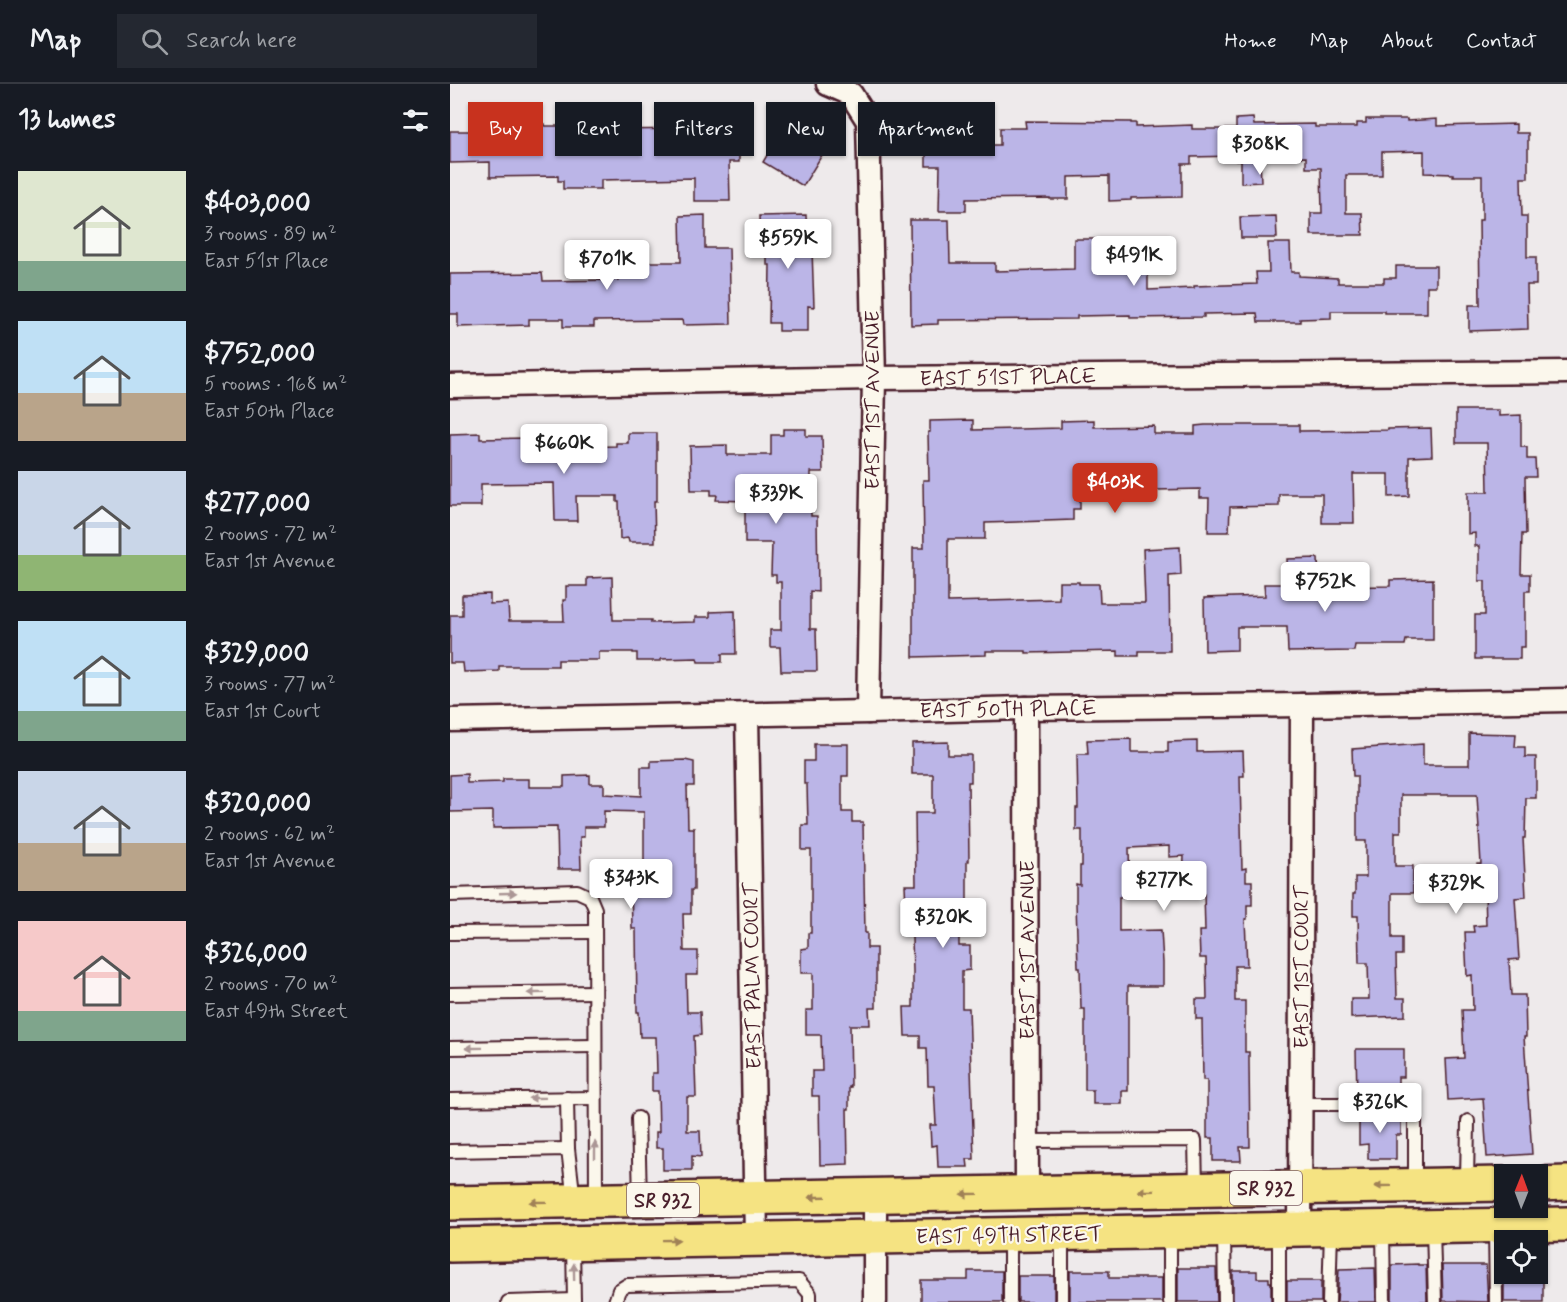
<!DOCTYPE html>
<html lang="en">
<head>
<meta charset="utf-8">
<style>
  :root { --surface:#171b24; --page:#242831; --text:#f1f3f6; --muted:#9ea1a6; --line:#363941; --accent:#c8321e }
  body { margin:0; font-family:Mynerve,sans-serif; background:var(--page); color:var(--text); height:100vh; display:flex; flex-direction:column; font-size:22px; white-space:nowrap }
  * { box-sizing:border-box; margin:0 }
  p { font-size:20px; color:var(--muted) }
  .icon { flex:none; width:33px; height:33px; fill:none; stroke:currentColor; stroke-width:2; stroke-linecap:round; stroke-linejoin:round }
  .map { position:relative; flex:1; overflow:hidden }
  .drawer { display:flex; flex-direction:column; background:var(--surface); width:450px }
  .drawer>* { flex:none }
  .banner { position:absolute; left:18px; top:18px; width:570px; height:54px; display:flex; gap:12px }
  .needle { width:39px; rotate:1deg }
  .controls { position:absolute; left:1044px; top:1080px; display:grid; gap:12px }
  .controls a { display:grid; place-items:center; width:54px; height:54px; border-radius:0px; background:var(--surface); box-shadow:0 2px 4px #0004; font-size:30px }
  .price { position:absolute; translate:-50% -51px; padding:0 14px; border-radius:6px; background:#fff; color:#222; font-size:20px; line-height:39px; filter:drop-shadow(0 2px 3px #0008) }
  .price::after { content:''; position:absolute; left:50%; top:36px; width:18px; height:14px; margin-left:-9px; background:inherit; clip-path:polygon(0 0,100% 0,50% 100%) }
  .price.on { background:var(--accent); color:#fff }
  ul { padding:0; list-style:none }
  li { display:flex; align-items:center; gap:18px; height:150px; padding:0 18px }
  li span { display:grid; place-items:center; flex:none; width:168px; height:120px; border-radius:0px; color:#555 }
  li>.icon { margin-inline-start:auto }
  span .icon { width:72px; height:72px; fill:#fffc; stroke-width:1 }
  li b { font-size:26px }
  h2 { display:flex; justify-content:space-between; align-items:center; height:72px; padding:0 18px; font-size:26px }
  .tag { padding:0 21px; border-radius:0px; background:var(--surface); box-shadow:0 2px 4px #0004; font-size:21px; line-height:54px }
  .tag.on { background:var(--accent); color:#fff }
  header { display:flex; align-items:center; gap:36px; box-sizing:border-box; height:84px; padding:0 30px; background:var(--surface); border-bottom:2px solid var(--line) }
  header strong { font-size:28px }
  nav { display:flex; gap:33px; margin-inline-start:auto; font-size:21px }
  .search { width:420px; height:54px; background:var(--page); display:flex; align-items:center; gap:15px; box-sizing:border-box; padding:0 21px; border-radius:0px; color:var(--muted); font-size:22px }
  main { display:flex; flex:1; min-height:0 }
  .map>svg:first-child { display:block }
</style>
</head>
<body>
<header>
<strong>Map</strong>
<div class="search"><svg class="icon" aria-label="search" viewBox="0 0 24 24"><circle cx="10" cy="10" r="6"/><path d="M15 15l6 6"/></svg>Search here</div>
<nav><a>Home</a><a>Map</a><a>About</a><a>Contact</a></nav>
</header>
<main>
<section class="drawer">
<h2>13 homes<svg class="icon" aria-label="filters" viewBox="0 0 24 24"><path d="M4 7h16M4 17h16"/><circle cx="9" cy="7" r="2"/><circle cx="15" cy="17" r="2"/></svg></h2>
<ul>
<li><span style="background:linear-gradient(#dfe7d0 75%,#7fa58c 0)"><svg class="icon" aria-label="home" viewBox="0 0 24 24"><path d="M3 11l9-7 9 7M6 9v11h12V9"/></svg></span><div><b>$403,000</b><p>3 rooms · 89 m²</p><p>East 51st Place</p></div></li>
<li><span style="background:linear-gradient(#bfe0f5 60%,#b9a48a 0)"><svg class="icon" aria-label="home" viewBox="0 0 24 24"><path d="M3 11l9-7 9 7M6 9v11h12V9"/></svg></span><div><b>$752,000</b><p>5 rooms · 168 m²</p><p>East 50th Place</p></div></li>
<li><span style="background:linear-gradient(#c9d6e8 70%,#8fb573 0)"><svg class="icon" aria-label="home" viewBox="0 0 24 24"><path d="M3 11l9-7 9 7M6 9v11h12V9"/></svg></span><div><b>$277,000</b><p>2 rooms · 72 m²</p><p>East 1st Avenue</p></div></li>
<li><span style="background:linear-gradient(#bfe0f5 75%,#7fa58c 0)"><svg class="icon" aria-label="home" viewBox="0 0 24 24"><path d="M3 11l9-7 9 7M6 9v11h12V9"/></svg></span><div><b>$329,000</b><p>3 rooms · 77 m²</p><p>East 1st Court</p></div></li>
<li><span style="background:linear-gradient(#c9d6e8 60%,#b9a48a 0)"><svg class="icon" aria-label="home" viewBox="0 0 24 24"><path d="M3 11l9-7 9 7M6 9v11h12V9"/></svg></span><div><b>$320,000</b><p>2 rooms · 62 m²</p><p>East 1st Avenue</p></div></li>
<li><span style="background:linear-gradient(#f6c9c9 75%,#7fa58c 0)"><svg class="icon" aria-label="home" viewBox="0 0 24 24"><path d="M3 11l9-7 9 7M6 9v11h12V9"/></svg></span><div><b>$326,000</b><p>2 rooms · 70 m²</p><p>East 49th Street</p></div></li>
</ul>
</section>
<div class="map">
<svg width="1117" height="1218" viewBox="0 0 1117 1218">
  <rect width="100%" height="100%" fill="#eeeaeb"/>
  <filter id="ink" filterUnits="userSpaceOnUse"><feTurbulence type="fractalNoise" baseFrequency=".0167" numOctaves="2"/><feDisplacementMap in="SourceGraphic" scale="12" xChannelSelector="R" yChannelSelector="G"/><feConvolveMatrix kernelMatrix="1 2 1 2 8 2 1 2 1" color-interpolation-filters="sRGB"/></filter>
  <g filter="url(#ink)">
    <g fill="#bbb5e7" stroke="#4a1f2b" stroke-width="1.5">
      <polygon points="803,34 804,41 865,40 865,43 907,43 907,39 916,39 916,35 957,35 957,37 987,35 987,42 1066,40 1066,49 1078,49 1078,94 1071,94 1072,132 1077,132 1077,173 1086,173 1086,201 1077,201 1078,245 1019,247 1019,221 1030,221 1029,136 1032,136 1032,92 1003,92 1003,90 974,89 974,67 932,68 932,91 896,91 896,129 912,129 913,151 861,151 861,129 872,129 871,84 856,84 856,73 810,74 811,98 791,99 791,77 786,77 786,72 741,73 741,80 732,80 732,113 681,114 681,116 659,117 659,92 618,93 618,115 600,115 600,114 516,115 516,127 489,127 490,82 476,82 476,58 464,58 464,40 506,40 506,61 550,61 550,44 576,44 575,37 681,38 681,39 686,39 686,43 742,41 742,45 786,45 786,35"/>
      <polygon points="58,40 95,40 95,42 138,42 137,45 154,45 154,46 246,45 246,43 263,43 263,46 289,46 289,78 279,78 280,117 244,117 244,94 151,96 151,105 113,105 113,97 108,97 108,92 40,93 40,78 0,79 0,47 59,47"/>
      <polygon points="332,46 372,71 353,102 313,78"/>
      <polygon points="255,131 255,164 279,164 281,240 233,241 232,236 144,237 144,243 113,243 113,235 79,235 79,241 8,243 8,230 0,230 0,190 92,189 93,197 168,196 167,178 231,178 230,132"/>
      <polygon points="356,131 357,165 362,166 364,223 358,222 358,247 329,247 329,239 319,239 320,181 317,181 317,164 310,163 309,132"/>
      <polygon points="826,132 827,154 791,154 790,133"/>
      <polygon points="460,136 499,136 500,179 545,179 545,187 624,185 624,155 691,155 690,182 698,182 698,206 744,204 744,202 807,200 806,188 819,188 818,159 840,159 841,188 849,188 849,192 888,194 888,199 934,199 934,194 946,194 946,182 986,182 986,202 977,202 977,229 934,229 934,227 881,227 881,234 850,235 850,238 808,238 807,229 754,230 754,233 680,234 680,231 627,232 627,235 488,236 488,240 461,241"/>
      <polygon points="1006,326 1049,326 1049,332 1071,331 1071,363 1077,363 1077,375 1085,375 1086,393 1075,393 1076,450 1072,450 1071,490 1080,490 1080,507 1075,507 1075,563 1070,563 1070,575 1025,575 1025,531 1035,531 1035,497 1029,497 1029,462 1025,462 1025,449 1018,450 1018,408 1038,408 1037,359 1006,359"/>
      <polygon points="523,336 523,346 611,344 611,337 644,336 644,343 704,342 704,350 745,350 745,342 755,341 849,341 849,347 938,346 938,345 981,344 982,372 959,373 959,412 939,413 939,390 903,390 904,439 872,439 872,410 829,410 829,422 780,423 779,448 758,448 759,414 750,414 750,405 706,406 706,411 666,411 666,407 630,407 630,425 623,425 623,436 535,439 535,455 498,455 498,518 609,515 609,498 629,498 629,500 649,500 650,519 695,519 693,465 730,463 731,491 719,492 720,567 689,567 689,572 668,572 668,567 576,569 576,567 536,567 536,571 463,573 463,464 474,464 473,396 479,396 478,348 480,348 480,337"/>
      <polygon points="333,345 356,345 356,352 372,352 373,388 361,388 361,432 367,432 368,508 360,507 360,545 366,545 367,587 331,587 330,563 320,563 320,546 331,546 331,498 326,498 326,491 321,491 322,459 295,459 295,417 266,416 267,411 261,411 261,406 241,406 240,362 277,361 277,371 321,371 321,351 333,351"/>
      <polygon points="30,349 30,355 75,354 75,360 127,360 128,363 166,362 166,359 178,359 178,349 207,349 207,417 204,417 205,458 179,458 178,454 170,455 169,418 167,418 167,412 126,412 127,437 105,437 104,399 31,400 31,422 0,422 0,350"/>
      <polygon points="868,474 869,499 877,499 877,503 940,502 940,496 983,495 983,556 956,556 955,561 905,561 904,567 838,568 837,543 787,543 787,566 755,567 754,514 815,512 814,500 838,500 837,475"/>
      <polygon points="162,493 163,536 201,536 201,539 245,538 245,533 260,533 260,528 285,527 286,570 272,570 272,578 248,578 247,574 211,575 211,577 187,577 187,569 183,569 183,568 149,568 149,576 108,576 108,582 49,582 49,587 14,588 13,579 0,579 0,531 12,531 12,511 40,510 40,520 58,519 59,537 114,537 113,516 116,516 116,502 137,502 137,494"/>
      <polygon points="1019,649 1066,650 1065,663 1075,663 1075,673 1086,673 1086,714 1076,714 1075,754 1073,754 1076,813 1065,814 1069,875 1059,876 1061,911 1075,911 1076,953 1074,953 1082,1070 1037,1073 1033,1014 998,1016 996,975 1014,974 1012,926 1023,926 1022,891 1017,892 1015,848 1024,848 1023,842 1036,841 1035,808 1028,808 1027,780 1031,780 1027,711 951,711 951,748 945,748 945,782 963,782 963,809 942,809 942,854 952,854 952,871 946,871 947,914 955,914 955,932 901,934 901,915 919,915 918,879 909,879 908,832 903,832 903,810 905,810 905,793 916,793 916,757 907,757 907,692 903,692 902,665 973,660 973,681 1019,681"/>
      <polygon points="681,655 681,668 718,668 718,658 747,657 747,668 793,667 794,692 790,692 792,785 796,784 796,797 802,797 802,821 797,821 797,835 795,835 797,882 785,882 785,917 795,917 795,968 799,968 799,979 800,1063 790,1063 791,1077 763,1077 763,1054 757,1054 757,996 753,996 752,935 746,935 746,915 757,915 756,874 750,874 749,847 755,847 754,809 745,809 745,802 733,802 734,772 719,773 719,762 679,764 680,813 669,813 669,847 711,846 713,879 713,902 678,902 678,1007 672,1007 672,1020 643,1020 643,1006 635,1006 635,925 631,925 630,884 628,884 626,819 626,800 630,801 630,782 632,782 632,746 626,746 626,724 628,724 627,670 638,670 637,656"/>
      <polygon points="498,658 498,671 521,671 521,698 518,698 519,777 517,777 517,826 509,826 509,862 520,862 520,886 512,887 512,924 519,924 524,1075 517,1075 518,1083 488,1083 487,1061 481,1062 480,1041 486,1041 484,1002 478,1002 477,964 470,964 470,952 455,952 454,923 463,923 463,887 461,822 456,823 455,801 466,801 465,729 483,729 483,690 462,690 462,659"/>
      <polygon points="364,660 398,660 398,692 392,692 392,728 402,728 402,738 413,738 415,849 417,849 417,864 426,864 426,924 419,924 420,941 400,941 401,1003 399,1003 399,1025 397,1025 398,1080 370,1081 369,1012 362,1012 362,987 372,987 371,951 356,951 356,926 363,926 363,889 351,889 351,865 358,864 358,849 361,849 361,766 352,766 352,741 358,741 357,700 354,700 354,677 364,677"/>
      <polygon points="235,676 244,678 244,702 237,702 238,744 244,744 244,806 241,806 241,830 233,830 234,867 248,867 248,891 236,891 237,928 250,928 251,951 244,952 246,1013 237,1013 237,1047 250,1047 251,1073 242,1072 242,1086 213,1086 213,1064 206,1064 206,1048 209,1048 208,1007 202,1007 202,989 207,989 206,953 190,953 189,928 187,928 186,845 182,845 181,795 194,795 194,728 154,727 154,743 134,743 134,753 130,753 131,785 108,785 107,743 43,744 43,727 0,728 0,691 17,690 17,699 53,698 53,695 79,695 79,703 114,703 114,692 140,691 140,700 154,700 154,710 191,712 191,683 201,683 201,677"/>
      <polygon points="906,965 954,965 954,993 948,993 948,1012 907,1012"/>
      <polygon points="909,1028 948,1028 948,1034 951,1034 951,1051 946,1051 946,1075 918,1075 918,1060 909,1061"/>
      <polygon points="968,1180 968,1181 976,1181 977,1217 942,1218 942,1181"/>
      <polygon points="992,1181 1036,1181 1038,1218 993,1217"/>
      <polygon points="728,1184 766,1184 767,1218 728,1218"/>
      <polygon points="925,1184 926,1218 887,1218 889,1185"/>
      <polygon points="518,1187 552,1187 552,1218 471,1218 471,1196 518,1196"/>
      <polygon points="620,1187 659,1187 659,1194 712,1194 712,1218 620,1218"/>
      <polygon points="783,1187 807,1187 807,1194 819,1194 819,1198 821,1198 821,1218 783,1218"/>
      <rect x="1054" y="1190" width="39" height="28"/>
      <rect x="568" y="1192" width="36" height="26"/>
      <rect x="837" y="1197" width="34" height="21"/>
    </g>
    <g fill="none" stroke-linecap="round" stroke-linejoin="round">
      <g stroke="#4a1f2b" stroke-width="16">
        <g id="lane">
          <polyline points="0,811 127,807 140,813 145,825 146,1116"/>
          <polyline points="0,849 144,848"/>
          <polyline points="0,910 145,908"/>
          <polyline points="0,964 145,962"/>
          <polyline points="117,1014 118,1065"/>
          <polyline points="0,1016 145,1014"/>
          <polyline points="851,1020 965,1020 965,1100"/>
          <polyline points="188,1034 190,1115"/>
          <polyline points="577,1057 745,1056 746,1104"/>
          <polyline points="0,1067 118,1065 124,1117"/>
          <polyline points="1017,1099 1018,1037"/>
          <polyline points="1045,1143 1046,1218"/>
          <polyline points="933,1144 934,1218"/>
          <polyline points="983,1144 985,1218"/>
          <polyline points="774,1147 775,1218"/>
          <polyline points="829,1147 829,1218"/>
          <polyline points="560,1152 560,1218"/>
          <polyline points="123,1159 124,1218"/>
          <polyline points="58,1218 124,1216"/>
          <polyline points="165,1218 169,1206 177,1201 349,1197 360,1210 360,1218"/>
          <polyline points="612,1218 612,1151"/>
          <polyline points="720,1218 720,1149"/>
          <polyline points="879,1218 881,1146"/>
        </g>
      </g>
      <g stroke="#4a1f2b" stroke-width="27">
        <g id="street">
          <polyline points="378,0 401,10 418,37 424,294 418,628"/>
          <polyline points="0,302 424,294 1117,288"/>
          <polyline points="576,624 577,1109"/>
          <polyline points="297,630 306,1155"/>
          <polyline points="0,636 418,628 576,624 852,621 1117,616"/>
          <polyline points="850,1146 852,621"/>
          <polyline points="425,1218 425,1112"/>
        </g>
      </g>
      <g stroke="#4a1f2b" stroke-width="38">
        <g id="primary">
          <polyline points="1088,1100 1117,1099"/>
          <polyline points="0,1119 1054,1100"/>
          <polyline points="0,1161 1117,1140"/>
        </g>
      </g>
      <use href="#lane" stroke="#fbf7ec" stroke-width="12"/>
      <use href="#street" stroke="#fbf7ec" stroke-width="22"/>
      <use href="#primary" stroke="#f5e382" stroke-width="33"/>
    </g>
    <defs><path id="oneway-solid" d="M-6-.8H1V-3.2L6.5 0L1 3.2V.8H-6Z" transform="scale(1.5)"/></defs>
    <g fill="#ab9695">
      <use href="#oneway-solid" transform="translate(58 809) rotate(-2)"/>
      <use href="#oneway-solid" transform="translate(86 909) rotate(179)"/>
      <use href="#oneway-solid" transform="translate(24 964) rotate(179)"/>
      <use href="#oneway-solid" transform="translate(87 1014) rotate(179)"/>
      <use href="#oneway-solid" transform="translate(145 1066) rotate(-90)"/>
      <use href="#oneway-solid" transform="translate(124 1188) rotate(-91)"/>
    </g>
    <g fill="#a08156">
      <use href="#oneway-solid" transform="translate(933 1102) rotate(179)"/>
      <use href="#oneway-solid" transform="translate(696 1107) rotate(179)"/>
      <use href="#oneway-solid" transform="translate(519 1110) rotate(179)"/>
      <use href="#oneway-solid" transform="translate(367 1113) rotate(178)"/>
      <use href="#oneway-solid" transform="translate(88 1118) rotate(179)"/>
      <use href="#oneway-solid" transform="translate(221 1156) rotate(-1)"/>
    </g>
  </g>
  <g text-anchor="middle" stroke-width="4.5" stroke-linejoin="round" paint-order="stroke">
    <g fill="#fbf7ec" stroke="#7f6065" stroke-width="1.5">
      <rect x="780" y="1087" width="72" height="34" rx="4.5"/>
      <rect x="177" y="1099" width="72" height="34" rx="4.5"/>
    </g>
    <g font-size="20" font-weight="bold" fill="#4a1f2b">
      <text x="816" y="1111">SR 932</text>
      <text x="213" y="1123">SR 932</text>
    </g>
    <g font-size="21" fill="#4a1f2b" stroke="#fbf7ec">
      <text transform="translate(558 293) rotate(-1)" y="7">EAST 51ST PLACE</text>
      <text transform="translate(422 316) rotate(-90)" y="7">EAST 1ST AVENUE</text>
      <text transform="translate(558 625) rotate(-1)" y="7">EAST 50TH PLACE</text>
      <text transform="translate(577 866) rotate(-90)" y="7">EAST 1ST AVENUE</text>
      <text transform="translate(851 883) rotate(-90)" y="7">EAST 1ST COURT</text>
      <text transform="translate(302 892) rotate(-91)" y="7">EAST PALM COURT</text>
      <text transform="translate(559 1151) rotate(-1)" y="7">EAST 49TH STREET</text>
    </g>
  </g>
</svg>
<div class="controls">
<a><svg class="needle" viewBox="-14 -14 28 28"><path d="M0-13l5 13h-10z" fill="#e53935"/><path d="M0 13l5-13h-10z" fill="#9ea1a6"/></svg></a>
<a><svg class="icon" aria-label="locate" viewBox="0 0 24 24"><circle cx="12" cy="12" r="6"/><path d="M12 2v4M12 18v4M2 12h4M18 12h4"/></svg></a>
</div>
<b class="price" style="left:810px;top:92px">$308K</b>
<b class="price" style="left:338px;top:186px">$559K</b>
<b class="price" style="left:684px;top:203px">$491K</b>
<b class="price" style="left:157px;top:207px">$701K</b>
<b class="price" style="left:114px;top:391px">$660K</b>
<b class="price on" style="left:665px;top:430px">$403K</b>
<b class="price" style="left:326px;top:441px">$339K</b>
<b class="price" style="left:875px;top:529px">$752K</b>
<b class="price" style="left:181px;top:826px">$343K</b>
<b class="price" style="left:714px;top:828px">$277K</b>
<b class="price" style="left:1006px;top:831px">$329K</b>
<b class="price" style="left:493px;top:865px">$320K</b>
<b class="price" style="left:930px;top:1050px">$326K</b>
<div class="banner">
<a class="tag on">Buy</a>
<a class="tag">Rent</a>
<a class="tag">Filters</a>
<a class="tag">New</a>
<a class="tag">Apartment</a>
</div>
</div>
</main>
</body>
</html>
